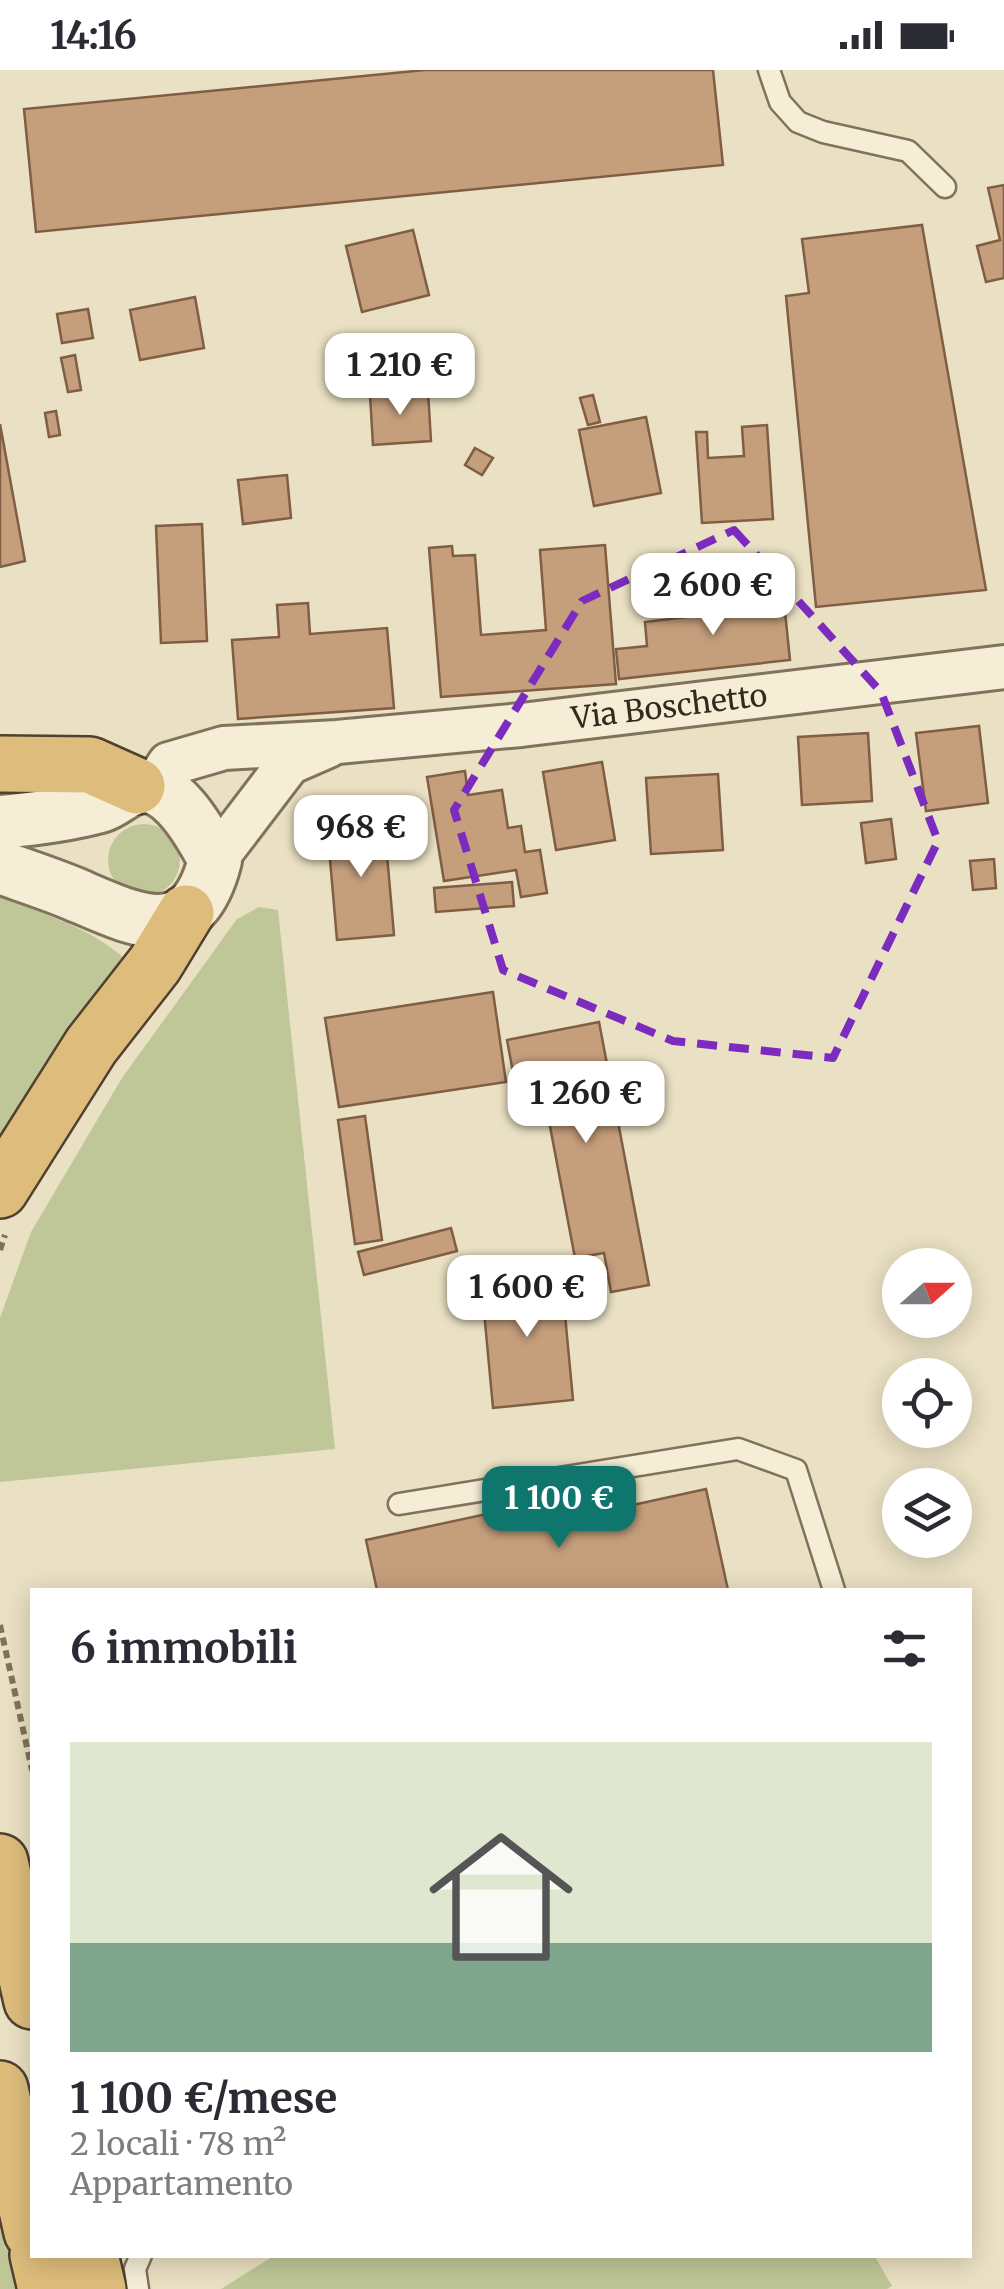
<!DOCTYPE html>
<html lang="it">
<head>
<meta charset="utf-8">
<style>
  :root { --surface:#fff; --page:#f2f2f3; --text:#2b2b33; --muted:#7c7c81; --line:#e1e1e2; --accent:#0f766e }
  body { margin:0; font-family:Merriweather,serif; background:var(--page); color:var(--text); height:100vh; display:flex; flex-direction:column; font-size:38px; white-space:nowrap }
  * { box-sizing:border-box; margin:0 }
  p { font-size:32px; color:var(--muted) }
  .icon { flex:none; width:55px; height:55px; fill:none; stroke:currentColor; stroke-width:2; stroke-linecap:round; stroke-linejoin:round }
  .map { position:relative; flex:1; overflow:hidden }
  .side { position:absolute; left:30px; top:1518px; width:942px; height:670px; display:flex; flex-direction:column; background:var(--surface); border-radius:0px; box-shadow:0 5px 25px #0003 }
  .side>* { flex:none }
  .needle { width:65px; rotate:69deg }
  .fabs { position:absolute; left:882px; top:1178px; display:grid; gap:20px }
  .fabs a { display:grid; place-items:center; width:90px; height:90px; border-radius:50%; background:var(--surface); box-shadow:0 5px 25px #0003; font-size:50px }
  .price { position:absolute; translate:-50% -85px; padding:0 22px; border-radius:20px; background:#fff; color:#222; font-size:32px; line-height:65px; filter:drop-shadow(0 2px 5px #0008) }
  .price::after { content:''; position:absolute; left:50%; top:60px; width:30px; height:22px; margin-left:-15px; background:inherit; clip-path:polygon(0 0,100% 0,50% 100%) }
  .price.current { background:var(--accent); color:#fff }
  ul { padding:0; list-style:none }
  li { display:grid; align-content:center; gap:20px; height:530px; padding:0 40px }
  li+li { border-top:2px solid var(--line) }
  li span { display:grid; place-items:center; height:310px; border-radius:0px; color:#555 }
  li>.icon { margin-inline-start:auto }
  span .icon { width:180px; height:180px; fill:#fffc; stroke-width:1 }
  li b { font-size:42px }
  h2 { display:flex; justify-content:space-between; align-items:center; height:120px; padding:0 40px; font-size:42px }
  .status { display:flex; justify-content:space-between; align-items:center; height:70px; padding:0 50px; background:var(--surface); direction:ltr }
  .status svg { height:28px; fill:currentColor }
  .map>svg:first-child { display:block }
</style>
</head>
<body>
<div class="status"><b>14:16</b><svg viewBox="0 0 49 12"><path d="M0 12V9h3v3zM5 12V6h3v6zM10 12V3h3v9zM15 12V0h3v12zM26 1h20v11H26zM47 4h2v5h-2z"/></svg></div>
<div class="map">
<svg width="1004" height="2219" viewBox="0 0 1004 2219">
  <rect width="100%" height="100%" fill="#eae0c3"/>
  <g fill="#bfc798">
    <circle cx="144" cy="790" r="36"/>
    <path d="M0,827C44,844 95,859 129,893L0,1079Z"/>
    <polygon points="259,837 278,840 335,1379 0,1412 0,1248 31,1162 122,1008 237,849"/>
    <polygon points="0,2120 21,2219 0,2219"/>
    <polygon points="275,2185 874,2185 892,2216 887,2219 221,2219"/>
  </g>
  <g fill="#c59e7c" stroke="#7f5e43" stroke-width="2.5">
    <polygon points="425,0 713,0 723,95 36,162 24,39"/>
    <polygon points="1004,115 1004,208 986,212 977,176 1000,170 988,118"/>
    <polygon points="922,155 986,520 816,537 786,226 809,223 802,169"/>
    <polygon points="413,160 429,225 362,242 346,176"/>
    <polygon points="195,227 204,278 140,290 130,240"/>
    <polygon points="88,239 93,268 62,273 57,244"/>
    <polygon points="75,285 81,320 68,322 61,288"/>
    <polygon points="428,321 431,371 373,375 370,325"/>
    <polygon points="593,325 600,352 588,355 580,328"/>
    <polygon points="56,341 60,365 49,367 45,343"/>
    <polygon points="646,347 661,423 594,436 579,360"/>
    <polygon points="0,354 25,491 0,497"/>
    <polygon points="767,355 773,449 702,453 696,362 707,362 708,388 744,386 742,357"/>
    <polygon points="475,378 493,388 482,405 465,395"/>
    <polygon points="287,405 291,448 243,454 238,410"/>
    <polygon points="202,454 207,571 161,573 156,456"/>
    <polygon points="605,475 616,614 441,627 429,478 452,476 453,486 475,485 481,565 546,560 540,480"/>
    <polygon points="782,513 790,590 619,609 616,579 647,576 645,552 695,546 692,524 711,522 713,543 749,539 747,517"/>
    <polygon points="308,533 310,564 387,558 394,638 238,649 232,570 279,567 277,535"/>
    <polygon points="979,656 988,733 926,741 916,663"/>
    <polygon points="868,663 872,731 802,735 798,667"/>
    <polygon points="602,692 615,770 556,780 543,702"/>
    <polygon points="465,701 468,725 502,720 508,758 521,756 525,782 540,780 547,823 521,827 516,800 444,811 427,707"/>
    <polygon points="718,704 723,780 651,784 646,708"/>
    <polygon points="891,749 896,789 866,793 861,753"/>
    <polygon points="384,750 394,865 337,870 327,755"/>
    <polygon points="994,789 996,818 973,820 970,791"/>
    <polygon points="512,812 514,836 436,842 434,818"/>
    <polygon points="493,922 506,1012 339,1037 325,948"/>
    <polygon points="599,952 649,1215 611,1222 604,1183 575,1188 541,1009 515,1013 507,970"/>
    <polygon points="365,1046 382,1170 355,1174 338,1050"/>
    <polygon points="451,1158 457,1181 364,1205 358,1182"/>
    <polygon points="561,1202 573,1330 493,1338 481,1209"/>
    <polygon points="706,1419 728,1520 377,1520 366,1470 542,1432 546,1454"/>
  </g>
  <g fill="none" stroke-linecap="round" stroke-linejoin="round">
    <g stroke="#82725b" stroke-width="25">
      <g id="service">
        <polyline points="769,0 780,32 798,52 823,62 908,81 945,117"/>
        <polyline points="399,1434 738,1379 796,1400 834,1520"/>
        <polyline points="138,2219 135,2199 141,2185"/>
      </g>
    </g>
    <g stroke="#82725b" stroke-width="48">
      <g id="minor">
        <path id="s1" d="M154,717L169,694L224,678L337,672L521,655L1004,597"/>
        <polyline points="215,790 289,693 328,676"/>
      </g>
    </g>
    <g stroke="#82725b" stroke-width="58">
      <path id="tertiary" d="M0,752C34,749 67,745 100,736C113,732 122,722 134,718C170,705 202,766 215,790C192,880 137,851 74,824C50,814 25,806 0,797"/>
    </g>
    <g stroke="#50402f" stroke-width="60">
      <g id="trunk">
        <polyline points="0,694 90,695 137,716"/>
        <polyline points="0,1120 91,976 155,894 186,843"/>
        <polyline points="0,1792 32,1931"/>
        <polyline points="0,2019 32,2162"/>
        <polyline points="38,2185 46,2219"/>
        <polyline points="90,2185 98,2219"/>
      </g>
    </g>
    <g stroke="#82725b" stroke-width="6" stroke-dasharray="8 5" stroke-linecap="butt">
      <polyline points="0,1180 5,1165"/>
      <polyline points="0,1555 32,1700"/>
    </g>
    <use href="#service" stroke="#f5edd5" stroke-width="20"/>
    <use href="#minor" stroke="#f5edd5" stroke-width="42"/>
    <use href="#tertiary" stroke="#f5edd5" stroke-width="52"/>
    <use href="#trunk" stroke="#debd7c" stroke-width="55"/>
  </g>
  <path fill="none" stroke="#7b2cbf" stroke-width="8" stroke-dasharray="20 12" stroke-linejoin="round" d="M734,460L881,622L938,771L833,988L673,971L503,900L454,740L582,531Z"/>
  <g text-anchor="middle" stroke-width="10" stroke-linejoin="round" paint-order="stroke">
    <g font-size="30" fill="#33291e" stroke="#f2ead1">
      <text dy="10" stroke="none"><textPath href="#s1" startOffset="532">Via Boschetto</textPath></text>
    </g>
  </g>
</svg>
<div class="fabs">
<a><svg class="needle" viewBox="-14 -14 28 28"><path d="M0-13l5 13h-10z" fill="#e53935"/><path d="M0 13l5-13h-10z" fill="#7c7c81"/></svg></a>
<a><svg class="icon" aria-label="locate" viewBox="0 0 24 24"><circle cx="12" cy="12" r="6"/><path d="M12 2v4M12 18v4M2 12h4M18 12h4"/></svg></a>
<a><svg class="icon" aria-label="layers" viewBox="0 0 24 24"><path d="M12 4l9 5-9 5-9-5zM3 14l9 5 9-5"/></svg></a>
</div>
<b class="price" style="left:400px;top:348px">1 210 €</b>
<b class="price" style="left:713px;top:568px">2 600 €</b>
<b class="price" style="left:361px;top:810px">968 €</b>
<b class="price" style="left:586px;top:1076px">1 260 €</b>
<b class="price" style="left:527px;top:1270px">1 600 €</b>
<b class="price current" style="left:559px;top:1481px">1 100 €</b>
<section class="side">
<h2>6 immobili<svg class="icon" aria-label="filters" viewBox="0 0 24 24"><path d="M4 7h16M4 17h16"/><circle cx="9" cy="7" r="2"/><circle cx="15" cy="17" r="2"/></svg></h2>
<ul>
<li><span style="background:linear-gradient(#dfe7d0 65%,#7fa58c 0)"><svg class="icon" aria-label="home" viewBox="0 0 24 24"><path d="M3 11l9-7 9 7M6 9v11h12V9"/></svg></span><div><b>1 100 €/mese</b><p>2 locali · 78 m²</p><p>Appartamento</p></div></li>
</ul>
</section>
</div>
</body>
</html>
